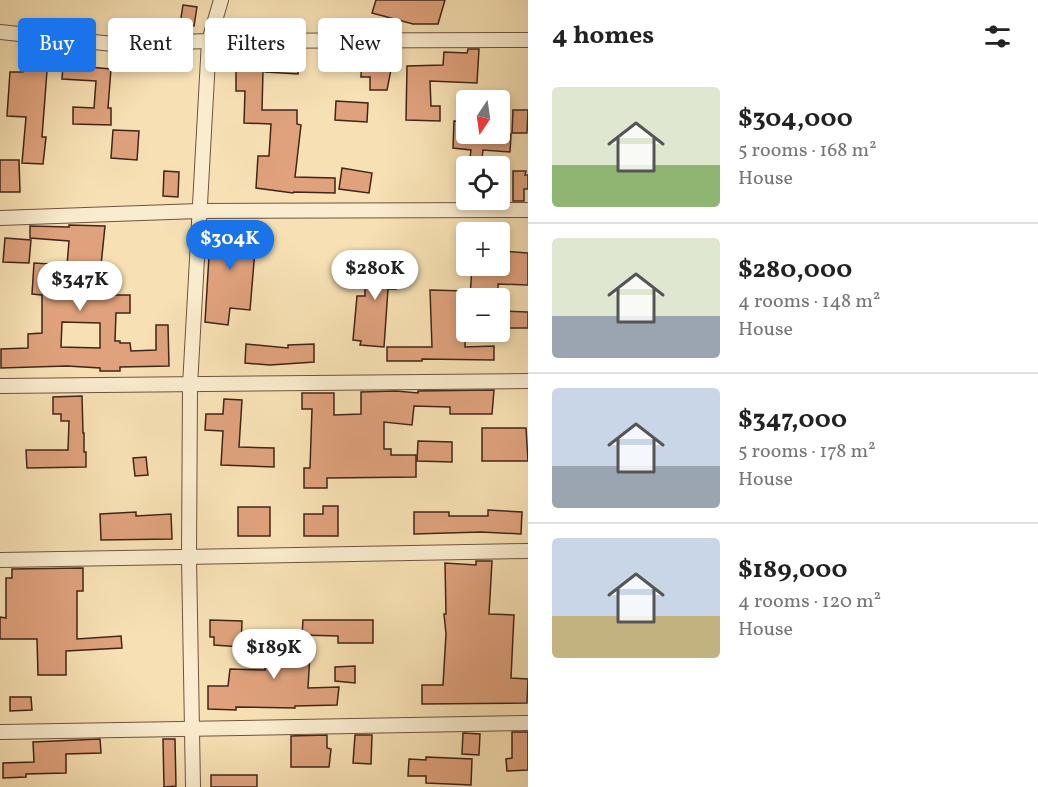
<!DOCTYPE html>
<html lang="en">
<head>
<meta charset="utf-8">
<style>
  :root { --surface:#fff; --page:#f6f6f6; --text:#222; --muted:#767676; --line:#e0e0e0; --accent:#1a73e8 }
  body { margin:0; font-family:Vollkorn,serif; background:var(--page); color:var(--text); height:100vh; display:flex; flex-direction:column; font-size:22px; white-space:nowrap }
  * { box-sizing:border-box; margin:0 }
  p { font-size:20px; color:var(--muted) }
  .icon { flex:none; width:33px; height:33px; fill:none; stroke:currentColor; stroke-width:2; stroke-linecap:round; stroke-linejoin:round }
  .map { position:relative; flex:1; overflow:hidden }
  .details { display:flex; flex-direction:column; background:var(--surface); width:510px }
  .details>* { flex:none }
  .banner { position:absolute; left:18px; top:18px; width:420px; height:54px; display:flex; gap:12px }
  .needle { width:39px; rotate:193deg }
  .controls { position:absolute; left:456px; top:90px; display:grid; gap:12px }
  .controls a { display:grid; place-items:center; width:54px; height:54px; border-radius:6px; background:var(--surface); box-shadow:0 3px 9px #0003; font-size:30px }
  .price { position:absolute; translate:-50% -51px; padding:0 14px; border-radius:21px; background:#fff; color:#222; font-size:20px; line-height:39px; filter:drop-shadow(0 2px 3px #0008) }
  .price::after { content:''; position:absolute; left:50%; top:36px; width:18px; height:14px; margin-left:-9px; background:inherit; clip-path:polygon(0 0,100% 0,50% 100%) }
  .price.current { background:var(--accent); color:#fff }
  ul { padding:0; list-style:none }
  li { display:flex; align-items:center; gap:18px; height:150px; padding:0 24px }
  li+li { border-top:2px solid var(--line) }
  li span { display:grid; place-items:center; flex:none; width:168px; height:120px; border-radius:6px; color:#555 }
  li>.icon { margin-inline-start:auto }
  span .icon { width:72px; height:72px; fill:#fffc; stroke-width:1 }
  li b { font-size:26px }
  h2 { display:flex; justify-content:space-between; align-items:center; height:72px; padding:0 24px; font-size:26px }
  .tag { padding:0 21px; border-radius:6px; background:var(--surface); box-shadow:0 3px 9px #0003; font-size:21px; line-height:54px }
  .tag.current { background:var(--accent); color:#fff }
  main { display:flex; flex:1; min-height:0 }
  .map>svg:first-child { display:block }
</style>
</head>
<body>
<main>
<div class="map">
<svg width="528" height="787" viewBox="0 0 528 787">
  <rect width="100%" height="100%" fill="#f7e1b4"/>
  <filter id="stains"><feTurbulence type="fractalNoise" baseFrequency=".00333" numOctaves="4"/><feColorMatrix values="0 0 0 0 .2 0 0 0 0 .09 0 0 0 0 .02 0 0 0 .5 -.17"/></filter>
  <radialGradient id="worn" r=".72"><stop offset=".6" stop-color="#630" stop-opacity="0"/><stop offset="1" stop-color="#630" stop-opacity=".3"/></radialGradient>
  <g fill="#dfa27c" stroke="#402519" stroke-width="1.5" fill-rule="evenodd">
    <polygon points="376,0 445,0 438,24 413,24 372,13"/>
    <polygon points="183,5 197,7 194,26 180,24"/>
    <polygon points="395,49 387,90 370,90 370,77 361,77 362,50"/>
    <polygon points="468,49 479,49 477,83 430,81 431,106 440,106 440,121 406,120 407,66 443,65 444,52 467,53"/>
    <polygon points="64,51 78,53 77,66 111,69 108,108 111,108 111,125 73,124 73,107 94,108 96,81 62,79"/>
    <polygon points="266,53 299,54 298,74 265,72"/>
    <polygon points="24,69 47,71 42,137 46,137 43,164 22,163 26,117 7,116 10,72 23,72"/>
    <polygon points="236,70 263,71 262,110 297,110 297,124 301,125 295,177 335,178 335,193 294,192 293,193 256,188 258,156 269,156 271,124 244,123 245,91 236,91"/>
    <polygon points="336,101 368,103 367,122 335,120"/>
    <polygon points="513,110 528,110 527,133 512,133"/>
    <polygon points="454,121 466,122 466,134 511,134 510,152 483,150 481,166 469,166 471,150 453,148"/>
    <polygon points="113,130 139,131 137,160 111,158"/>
    <polygon points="0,160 19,160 20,192 0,192"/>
    <polygon points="342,168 372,173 369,193 339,189"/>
    <polygon points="164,171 179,172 178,197 163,196"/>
    <polygon points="513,171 526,171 525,175 528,175 528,189 524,189 524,201 513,201"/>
    <polygon points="211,223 257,226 250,310 230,308 228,325 205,322"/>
    <path d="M69,225L105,226L98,295H130V313H116L115,341H120V343H130L131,351L156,350V325H168L169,366L120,367V371H100V368L67,366L1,368V349L28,348V334L42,333V295L32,294L34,263L67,265L69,241L30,238V226L69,227ZM62,322L100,323V348L61,347Z"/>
    <polygon points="5,238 31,240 29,263 3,262"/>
    <polygon points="502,251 528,253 528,285 498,284 498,298 470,298 472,266 501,266"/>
    <polygon points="365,256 396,256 396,289 388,289 384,347 360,345 361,341 353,340 357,296 365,296"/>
    <polygon points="430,290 466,291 465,347 494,346 494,360 422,359 422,361 387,361 387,347 432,347"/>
    <polygon points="501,311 528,312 528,328 500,328"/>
    <polygon points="246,344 288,348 288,345 314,344 314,362 270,365 245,363"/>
    <polygon points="494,390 492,414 450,414 450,407 414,406 412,425 384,422 384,449 391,449 391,455 416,455 416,477 327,478 327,488 304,488 304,468 310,468 312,409 302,409 302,393 334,393 334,415 361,414 361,392 396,391 418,393 418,391"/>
    <polygon points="82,396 83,433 84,433 84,452 86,452 86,467 27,468 26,450 68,450 69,421 61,421 61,414 53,414 53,397"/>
    <polygon points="224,399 242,400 239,447 274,448 274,467 221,465 223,431 205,430 206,414 223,414"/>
    <polygon points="482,428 526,428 528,461 482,461"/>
    <polygon points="418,441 452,442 452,462 417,461"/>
    <polygon points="146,457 148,475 135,476 133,458"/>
    <polygon points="323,506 338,506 338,536 304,536 304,514 323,514"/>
    <rect x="238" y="507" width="32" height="29"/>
    <polygon points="488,510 522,512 521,534 481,532 414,534 414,512 449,512 449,516 488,516"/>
    <polygon points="136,512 136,516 171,514 172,539 101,540 100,514"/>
    <polygon points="476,561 492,561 489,614 514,615 511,678 528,679 527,703 422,704 422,685 443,685 446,634 444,614 446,614 445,563 476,565"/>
    <polygon points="83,568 83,591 77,591 77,639 121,636 122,648 66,651 66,675 38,675 37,639 0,639 0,617 6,618 6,578 12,578 12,569"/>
    <polygon points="210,620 242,621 241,647 214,645 214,637 210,637"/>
    <polygon points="303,620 373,620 373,643 338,643 338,636 302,635"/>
    <polygon points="311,635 308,688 339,687 337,705 295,706 295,708 236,707 236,710 208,709 208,686 228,686 230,669 265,670 264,637"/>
    <polygon points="355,666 355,683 335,681 335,667"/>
    <polygon points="10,697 31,697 32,710 10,711"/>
    <polygon points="512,732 528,732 528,770 507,771 506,759 512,758"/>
    <polygon points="463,733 480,734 479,755 462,754"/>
    <polygon points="327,735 327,748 331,749 329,767 291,767 291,736"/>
    <polygon points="355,735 372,735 371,764 353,763"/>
    <polygon points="100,739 101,753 66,754 66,773 26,774 26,777 3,778 3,763 34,762 33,742"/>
    <polygon points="163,739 175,739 176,786 164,787"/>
    <polygon points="426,757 472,759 471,785 426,783 426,776 408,776 409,759 426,760"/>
    <rect x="211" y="775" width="46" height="12"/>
  </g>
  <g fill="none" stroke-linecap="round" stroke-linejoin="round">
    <g stroke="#6e5440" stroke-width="16">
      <g id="minor">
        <polyline points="0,32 113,44 209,41 528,40"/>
        <polyline points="0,218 199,211 528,210"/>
        <polyline points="0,386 528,381"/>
        <polyline points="0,560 528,551"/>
        <polyline points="0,732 528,723"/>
        <polyline points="193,787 189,558 190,386 209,41 221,0"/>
      </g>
    </g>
    <use href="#minor" stroke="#faecce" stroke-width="14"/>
  </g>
  <rect width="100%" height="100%" filter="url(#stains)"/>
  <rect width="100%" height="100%" fill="url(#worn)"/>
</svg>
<div class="controls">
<a><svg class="needle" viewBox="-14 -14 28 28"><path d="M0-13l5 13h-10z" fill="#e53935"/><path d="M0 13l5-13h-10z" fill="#767676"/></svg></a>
<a><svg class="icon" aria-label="locate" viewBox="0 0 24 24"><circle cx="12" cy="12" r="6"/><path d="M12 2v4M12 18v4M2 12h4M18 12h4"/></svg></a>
<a>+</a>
<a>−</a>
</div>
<b class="price current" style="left:230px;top:271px">$304K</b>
<b class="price" style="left:375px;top:301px">$280K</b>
<b class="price" style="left:80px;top:312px">$347K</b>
<b class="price" style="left:274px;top:680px">$189K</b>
<div class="banner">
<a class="tag current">Buy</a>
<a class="tag">Rent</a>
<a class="tag">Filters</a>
<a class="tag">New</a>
</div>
</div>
<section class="details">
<h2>4 homes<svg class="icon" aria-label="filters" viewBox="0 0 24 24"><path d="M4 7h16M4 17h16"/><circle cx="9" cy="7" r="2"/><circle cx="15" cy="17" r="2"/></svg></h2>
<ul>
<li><span style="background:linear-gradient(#dfe7d0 65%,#8fb573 0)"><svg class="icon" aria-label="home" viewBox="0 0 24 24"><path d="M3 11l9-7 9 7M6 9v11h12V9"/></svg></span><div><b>$304,000</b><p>5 rooms · 168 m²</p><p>House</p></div></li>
<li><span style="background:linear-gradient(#dfe7d0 65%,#9aa5b1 0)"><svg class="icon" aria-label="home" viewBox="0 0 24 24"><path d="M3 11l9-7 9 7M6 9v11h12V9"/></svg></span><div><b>$280,000</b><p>4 rooms · 148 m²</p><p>House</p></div></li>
<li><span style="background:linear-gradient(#c9d6e8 65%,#9aa5b1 0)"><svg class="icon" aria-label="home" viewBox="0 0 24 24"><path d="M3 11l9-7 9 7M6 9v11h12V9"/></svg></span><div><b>$347,000</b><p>5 rooms · 178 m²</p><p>House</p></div></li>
<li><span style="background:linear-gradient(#c9d6e8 65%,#c2b280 0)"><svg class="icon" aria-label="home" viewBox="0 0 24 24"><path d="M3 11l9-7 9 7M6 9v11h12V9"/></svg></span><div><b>$189,000</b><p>4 rooms · 120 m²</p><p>House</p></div></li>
</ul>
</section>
</main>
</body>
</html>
